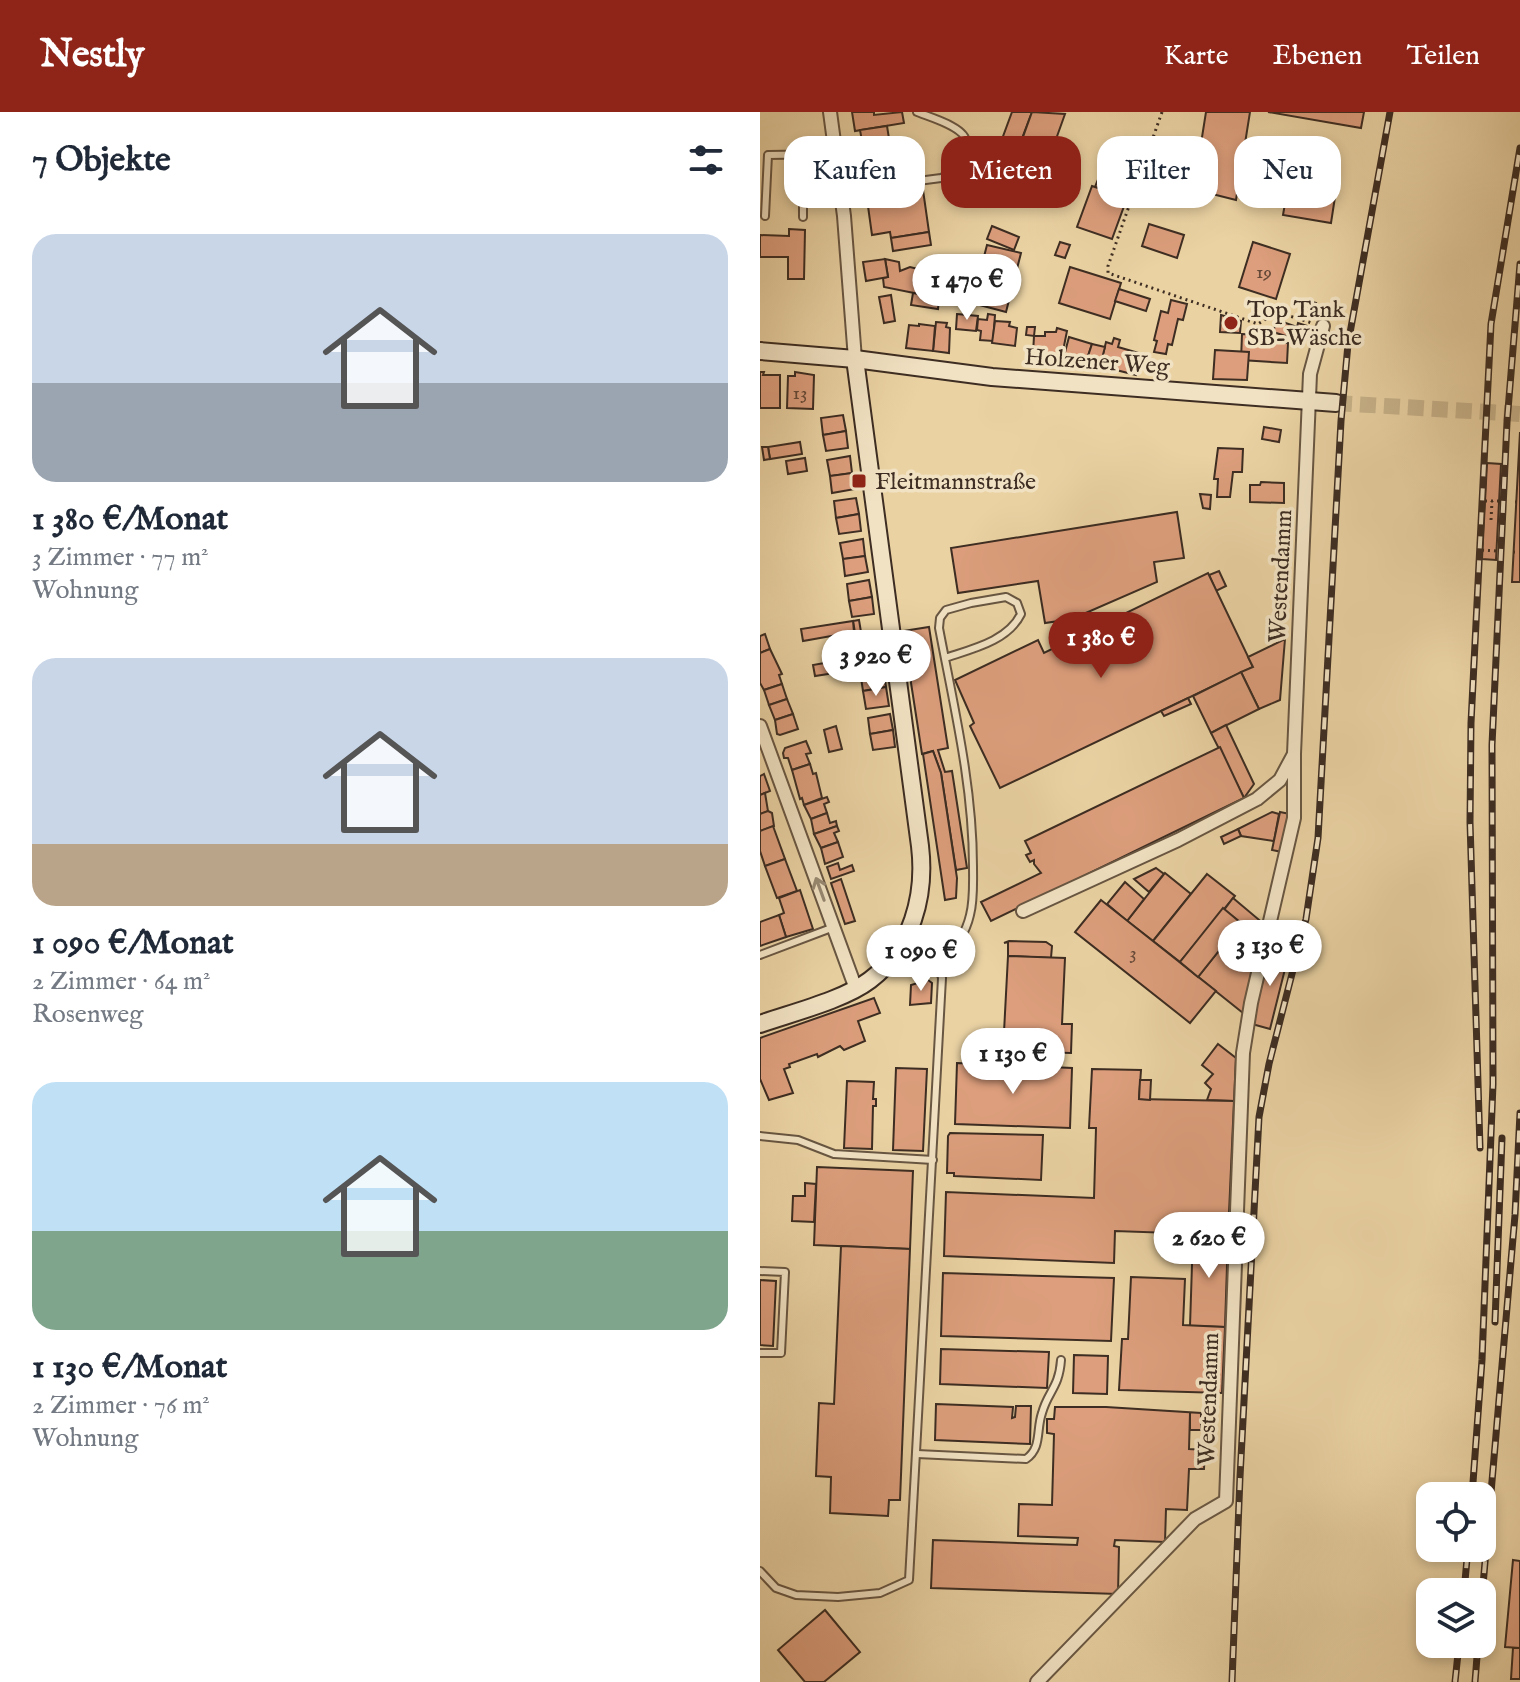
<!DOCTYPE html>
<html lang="de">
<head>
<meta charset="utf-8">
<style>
  :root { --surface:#fff; --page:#f6f6f7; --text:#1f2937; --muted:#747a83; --accent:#8f2418 }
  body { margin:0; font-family:"IM FELL English",serif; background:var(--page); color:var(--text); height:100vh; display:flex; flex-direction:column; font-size:30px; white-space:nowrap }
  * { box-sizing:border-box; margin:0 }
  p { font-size:26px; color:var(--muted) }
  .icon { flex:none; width:44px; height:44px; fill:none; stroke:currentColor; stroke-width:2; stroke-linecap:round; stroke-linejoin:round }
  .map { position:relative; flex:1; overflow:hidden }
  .panel { display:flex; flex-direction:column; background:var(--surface); width:760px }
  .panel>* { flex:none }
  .guide { position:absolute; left:24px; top:24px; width:616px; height:72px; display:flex; gap:16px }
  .fabs { position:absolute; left:656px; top:1370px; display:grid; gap:16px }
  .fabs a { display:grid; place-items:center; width:80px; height:80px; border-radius:16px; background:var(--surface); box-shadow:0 4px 12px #0003; font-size:40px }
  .price { position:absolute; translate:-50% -68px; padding:0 18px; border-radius:28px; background:#fff; color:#222; font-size:26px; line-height:52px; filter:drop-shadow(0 2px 4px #0008) }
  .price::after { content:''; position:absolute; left:50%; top:48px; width:24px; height:18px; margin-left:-12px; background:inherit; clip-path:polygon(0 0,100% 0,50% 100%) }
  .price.selected { background:var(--accent); color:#fff }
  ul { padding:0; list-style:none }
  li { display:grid; align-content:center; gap:16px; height:424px; padding:0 32px }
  li span { display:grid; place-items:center; height:248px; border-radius:24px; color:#555 }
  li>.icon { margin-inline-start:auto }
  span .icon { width:144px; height:144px; fill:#fffc; stroke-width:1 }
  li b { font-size:34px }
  h2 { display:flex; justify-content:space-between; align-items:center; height:96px; padding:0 32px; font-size:34px }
  .pill { padding:0 28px; border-radius:24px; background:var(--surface); box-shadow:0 4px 12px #0003; font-size:28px; line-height:72px }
  .pill.selected { background:var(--accent); color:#fff }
  header { display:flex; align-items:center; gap:48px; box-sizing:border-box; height:112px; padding:0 40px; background:var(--accent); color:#fff }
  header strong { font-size:38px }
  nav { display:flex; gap:44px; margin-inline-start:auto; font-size:28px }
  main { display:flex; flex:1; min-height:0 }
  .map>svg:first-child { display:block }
</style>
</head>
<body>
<header>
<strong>Nestly</strong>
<nav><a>Karte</a><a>Ebenen</a><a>Teilen</a></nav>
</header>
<main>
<section class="panel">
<h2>7 Objekte<svg class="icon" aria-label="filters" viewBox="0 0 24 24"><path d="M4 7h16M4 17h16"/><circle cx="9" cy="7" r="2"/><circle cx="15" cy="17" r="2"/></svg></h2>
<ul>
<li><span style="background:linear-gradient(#c9d6e8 60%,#9aa5b1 0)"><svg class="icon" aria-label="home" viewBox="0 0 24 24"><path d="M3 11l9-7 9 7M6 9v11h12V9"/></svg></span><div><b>1 380 €/Monat</b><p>3 Zimmer · 77 m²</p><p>Wohnung</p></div></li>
<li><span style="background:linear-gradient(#c9d6e8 75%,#b9a48a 0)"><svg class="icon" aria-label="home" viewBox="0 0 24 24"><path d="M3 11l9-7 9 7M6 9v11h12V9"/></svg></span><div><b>1 090 €/Monat</b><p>2 Zimmer · 64 m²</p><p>Rosenweg</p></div></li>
<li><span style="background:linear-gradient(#bfe0f5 60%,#7fa58c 0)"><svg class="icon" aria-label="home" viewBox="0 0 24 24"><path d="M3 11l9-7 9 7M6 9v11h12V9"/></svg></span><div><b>1 130 €/Monat</b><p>2 Zimmer · 76 m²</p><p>Wohnung</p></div></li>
</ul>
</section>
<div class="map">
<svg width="760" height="1570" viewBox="0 0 760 1570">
  <rect width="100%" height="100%" fill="#ead2a3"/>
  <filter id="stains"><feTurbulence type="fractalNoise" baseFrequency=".0025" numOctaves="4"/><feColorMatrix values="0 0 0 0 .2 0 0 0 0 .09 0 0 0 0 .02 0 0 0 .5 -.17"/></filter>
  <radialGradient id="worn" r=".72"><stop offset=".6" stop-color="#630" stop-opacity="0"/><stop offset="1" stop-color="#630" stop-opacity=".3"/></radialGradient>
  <g fill="#dc9e7c" stroke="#3d2d22" stroke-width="2">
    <polygon points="92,0 114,0 114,3 142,0 144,11 95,19"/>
    <polygon points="252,0 272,0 255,45 238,38"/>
    <polygon points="272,0 305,2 276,83 246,72"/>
    <polygon points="446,0 490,0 476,88 428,76 430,63 436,63"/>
    <polygon points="508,0 604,0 601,16"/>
    <polygon points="127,14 135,64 108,69 106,51 100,52 98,41 104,40 100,18"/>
    <polygon points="483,43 579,59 571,111 523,103 528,74 479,67"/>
    <polygon points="341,60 359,66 355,75 360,77 357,83 335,75"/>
    <polygon points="411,65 424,68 422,74 410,72"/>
    <polygon points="332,74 367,86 352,127 317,115"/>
    <polygon points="163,78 169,120 131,126 130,120 112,123 107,87"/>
    <polygon points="389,112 424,123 417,146 382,134"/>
    <polygon points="232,114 259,125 254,138 227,127"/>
    <polygon points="29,117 45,118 44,167 28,167 28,145 0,145 0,123 29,124"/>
    <polygon points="169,120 171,133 133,139 131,126"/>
    <polygon points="300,130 310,133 305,146 295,143"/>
    <polygon points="493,130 530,142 516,187 479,175"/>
    <polygon points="227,133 261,141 246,200 212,191"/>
    <polygon points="125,147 139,150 140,159 150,155 158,157 154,170 176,174 174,185 124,175 123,166 128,165"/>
    <polygon points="125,147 128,165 106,169 103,150"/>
    <polygon points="183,155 216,164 213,185 205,183 204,191 174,185 177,166 181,167"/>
    <polygon points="310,155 361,171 350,207 299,191"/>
    <polygon points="359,177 390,187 386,199 355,189"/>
    <polygon points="153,181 179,186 178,197 151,193"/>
    <polygon points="131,183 135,209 124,211 119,185"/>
    <polygon points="411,188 427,192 423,208 418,207 412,233 408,232 406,242 394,240 397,229 394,228 401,199 408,201"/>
    <polygon points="549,189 556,191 552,204 545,202"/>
    <polygon points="197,202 218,204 216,219 196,217"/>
    <polygon points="228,202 235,203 233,229 220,228 221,219 217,218 218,207 227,208"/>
    <polygon points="461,203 481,209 480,221 460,220"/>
    <polygon points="517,208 537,215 538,211 547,214 542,229 513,220"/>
    <polygon points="235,209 250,210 249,214 257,216 255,234 232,231"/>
    <polygon points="176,210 187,211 186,215 190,216 189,241 173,239"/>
    <polygon points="159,212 175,214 173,239 146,236 149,213 159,214"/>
    <polygon points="267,215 275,215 274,224 266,223"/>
    <polygon points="297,216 307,219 302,244 273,242 274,224 285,224 285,220 296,220"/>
    <polygon points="482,222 496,223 495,230 528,231 527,251 481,248"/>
    <polygon points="309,225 332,232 326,250 304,244"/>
    <polygon points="354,226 360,228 358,235 382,242 376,263 340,254 346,230 352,232"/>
    <polygon points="332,232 345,235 340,254 326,250"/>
    <polygon points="455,238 489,240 487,268 453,267"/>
    <polygon points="0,260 4,260 3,263 20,263 20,296 0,296"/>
    <polygon points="35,260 54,263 53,297 27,296 28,264 35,264"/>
    <polygon points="83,303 86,319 63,323 61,306"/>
    <polygon points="504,315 521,318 519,330 502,327"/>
    <polygon points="86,319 88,336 66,339 63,323"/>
    <polygon points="760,320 760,470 752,470"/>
    <polygon points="40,330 42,342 10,347 8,335"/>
    <polygon points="2,335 8,335 10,347 4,348"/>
    <polygon points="458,336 483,337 482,360 473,360 470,385 457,385 458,367 454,367"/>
    <polygon points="90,344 92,361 70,364 67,348"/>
    <polygon points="45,346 47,359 28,362 26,349"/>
    <polygon points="727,351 741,352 736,448 722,447"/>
    <polygon points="92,361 95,377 72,381 70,364"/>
    <polygon points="501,370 524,371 524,391 490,390 490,373 500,373"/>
    <polygon points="440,382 451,383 450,397 443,396"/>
    <polygon points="96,386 99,402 76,406 74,389"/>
    <polygon points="417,400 424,446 394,450 397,470 312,507 285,511 278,469 198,481 191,436"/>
    <polygon points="99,402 101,419 79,422 76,406"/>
    <polygon points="103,427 105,444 83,447 80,431"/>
    <polygon points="105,444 108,460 85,464 83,447"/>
    <polygon points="459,459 466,474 456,479 449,463"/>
    <polygon points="448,461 493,555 240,676 210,614 214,611 195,568 278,528 284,541"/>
    <polygon points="109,468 112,485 89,489 87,472"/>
    <polygon points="112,485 114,502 92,505 89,489"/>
    <polygon points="99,508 101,520 95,521 93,509"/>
    <polygon points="93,509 94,520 43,529 41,517"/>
    <polygon points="169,515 188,636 178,638 185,660 192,659 207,756 196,758 181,661 173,639 162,642 143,519"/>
    <polygon points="5,522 10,537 0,541 0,524"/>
    <polygon points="525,527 520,588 499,597 481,560 493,555 488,545"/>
    <polygon points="10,537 22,562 19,563 22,572 4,578 0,571 0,541"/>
    <polygon points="98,545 100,557 55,564 53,553"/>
    <polygon points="123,556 126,575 103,579 100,559"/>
    <polygon points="481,560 499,597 451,621 433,584"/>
    <polygon points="22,572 27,587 9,593 4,578"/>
    <polygon points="126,575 129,594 106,597 103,579"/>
    <polygon points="428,586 431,592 404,604 401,599"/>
    <polygon points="27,587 33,602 15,608 9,593"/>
    <polygon points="33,602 38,617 20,623 17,622 15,608"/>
    <polygon points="130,602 133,618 110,622 108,606"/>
    <polygon points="466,613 494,672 484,686 451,621"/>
    <polygon points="76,614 82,637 69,640 64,618"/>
    <polygon points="133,618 135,635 113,638 110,622"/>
    <polygon points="46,629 51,641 46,642 50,652 32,658 28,646 24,646 23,641 25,636"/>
    <polygon points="460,635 484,686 231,809 221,790 281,761 274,752 274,748 270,750 266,743 271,741 265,729"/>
    <polygon points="173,639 181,661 197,766 196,786 185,788 163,642"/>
    <polygon points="50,652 53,662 56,661 62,686 44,693 42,686 40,687 32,658"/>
    <polygon points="4,662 10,679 0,683 0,664"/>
    <polygon points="5,681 8,699 0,702 0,683"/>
    <polygon points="67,685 69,690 64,692 67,701 51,707 44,693"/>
    <polygon points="8,699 12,701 14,714 0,719 0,702"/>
    <polygon points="512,700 519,702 514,729 481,724 478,717"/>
    <polygon points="520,700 530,702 522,740 512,738"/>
    <polygon points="67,701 70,711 76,709 77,714 54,722 51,707"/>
    <polygon points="13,714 25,747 5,754 0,739 0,719"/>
    <polygon points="77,714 79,719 74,721 78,730 61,736 54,722"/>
    <polygon points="478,717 481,724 464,732 461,725"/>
    <polygon points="78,730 83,745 65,752 61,736"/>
    <polygon points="25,747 37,779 17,786 5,754"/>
    <polygon points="78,751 80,758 92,753 94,759 71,767 67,755"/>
    <polygon points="396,756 404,762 389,780 374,767"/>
    <polygon points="405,761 431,782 393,829 367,809"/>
    <polygon points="447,762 475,784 420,850 393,829"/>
    <polygon points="81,767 95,809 85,812 71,771"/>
    <polygon points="365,770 384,787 367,809 347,792"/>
    <polygon points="40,778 53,817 26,825 19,803 24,801 19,786"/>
    <polygon points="473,786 504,812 483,901 438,865 481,811 464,798"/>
    <polygon points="341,788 456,879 430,911 315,820"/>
    <polygon points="463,796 481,811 438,865 420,850"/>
    <polygon points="19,803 26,825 0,834 0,810"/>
    <polygon points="249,829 286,830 292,834 291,846 248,844 248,830 244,831"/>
    <polygon points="511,836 529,841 510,917 492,912"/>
    <polygon points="248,844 305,846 302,912 312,912 311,941 243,939"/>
    <polygon points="168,868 172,871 171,891 150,893 151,873"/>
    <polygon points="114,886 120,901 98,909 105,929 84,938 80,934 58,945 57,942 29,952 30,955 24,957 33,981 9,988 0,967 0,926"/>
    <polygon points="458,932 476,946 474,989 447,988 451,977 445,971 453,962 442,953"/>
    <polygon points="197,951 312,956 310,1016 195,1012"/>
    <polygon points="136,956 167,957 163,1039 133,1038"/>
    <polygon points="332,957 381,958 379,987 474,989 468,1123 355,1119 354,1151 184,1144 186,1080 334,1086 336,1016 329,1016"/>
    <polygon points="380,968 391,968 390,988 379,987"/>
    <polygon points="87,969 114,970 113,987 116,987 116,994 113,994 112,1037 84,1036"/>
    <polygon points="190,1021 283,1023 281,1068 194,1064 194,1061 187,1061 188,1024"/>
    <polygon points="57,1055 153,1059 150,1137 54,1133"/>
    <polygon points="45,1071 56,1072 54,1110 32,1109 33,1084 45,1084"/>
    <polygon points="433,1122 468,1123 465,1215 430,1214"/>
    <polygon points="81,1134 150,1137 140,1388 129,1388 128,1404 70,1401 71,1365 56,1364 59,1291 74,1292"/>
    <polygon points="183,1161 354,1166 351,1229 181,1224"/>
    <polygon points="371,1165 425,1167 423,1213 465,1215 462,1281 359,1278 362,1227 368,1227"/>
    <polygon points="0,1168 16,1169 13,1234 0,1233"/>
    <polygon points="181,1237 289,1240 287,1276 180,1272"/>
    <polygon points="314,1243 348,1244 347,1282 313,1281"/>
    <polygon points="176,1292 253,1295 252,1306 255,1305 256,1294 271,1294 270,1332 175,1328"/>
    <polygon points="295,1295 346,1295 441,1301 441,1318 430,1318 430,1301 429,1337 445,1338 444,1357 429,1357 427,1398 406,1397 405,1430 355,1428 354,1434 359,1435 358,1482 171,1476 173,1428 317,1433 318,1426 258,1424 259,1392 292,1393 294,1322 287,1321 287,1307 294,1307"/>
    <polygon points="753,1448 760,1449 760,1536 745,1535"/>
    <polygon points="65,1498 100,1540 64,1570 45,1570 18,1538"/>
    <polygon points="753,1536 760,1536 760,1567 751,1567"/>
  </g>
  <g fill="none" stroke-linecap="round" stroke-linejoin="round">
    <polyline stroke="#c7b189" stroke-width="16" stroke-dasharray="16 8" stroke-linecap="butt" points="576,291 760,302"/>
    <g stroke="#685642" stroke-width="10">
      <g id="lane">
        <path d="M81,79L181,66L194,61C197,52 206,39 206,30C206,15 169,5 157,0"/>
        <polyline points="5,104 8,43 76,42"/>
        <polyline points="43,105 43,43"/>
        <polyline points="0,843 74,815"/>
        <path d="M179,856C192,839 205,825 210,803C214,788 213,770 213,754C213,674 194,595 179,516L180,506L186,498L211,491L246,485L257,491L261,502C248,529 212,537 185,546"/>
        <polyline points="0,1024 38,1028 74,1042 173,1048"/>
        <polyline points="0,1159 25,1160 21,1241 0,1241"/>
        <path d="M157,1342L266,1347C282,1336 276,1318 282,1301C288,1279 299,1276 301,1248"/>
        <polyline points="0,1459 16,1476 36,1483 78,1485 120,1481 149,1468 182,866 176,846 148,828"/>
      </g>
    </g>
    <g stroke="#685642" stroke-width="16">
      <g id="street">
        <polyline points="70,0 84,104 95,247"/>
        <polyline points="0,614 96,877"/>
        <polyline points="263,799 418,728 497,687 520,668 534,642 550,262 563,214"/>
        <polyline points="277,1570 435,1407 466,1389 483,941 491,891 534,706 534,642"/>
      </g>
    </g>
    <g stroke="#3d2d22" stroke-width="20">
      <g id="secondary">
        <polyline points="0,239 95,247 232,265 576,291"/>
        <path d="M0,912C31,901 84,888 110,868C152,836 166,784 160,734L95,247"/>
      </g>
    </g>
    <g stroke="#3d2d22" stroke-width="3" stroke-dasharray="2 4" stroke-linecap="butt">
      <polyline points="402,0 348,154 348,161 498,212 517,200 552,211"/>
      <polyline points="725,389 740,389"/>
      <polyline points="755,390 760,390"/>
      <polyline points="731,408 732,389"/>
      <polyline points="722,438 737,439"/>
      <polyline points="753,440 760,440"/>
    </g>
    <use href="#lane" stroke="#f1e2c3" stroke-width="6"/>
    <use href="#street" stroke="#f1e2c3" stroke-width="12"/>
    <use href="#secondary" stroke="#f1e2c3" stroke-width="16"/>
    <g stroke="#3d2d22" stroke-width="7">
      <g id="rail">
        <polyline points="720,1036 710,710 711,611 731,212 760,36"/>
        <polyline points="735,1210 742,1026"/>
        <polyline points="712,1384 722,1248 733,972 732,633 747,310 760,152"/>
        <polyline points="704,1480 708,1436"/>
        <polyline points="722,1485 755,1103 760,1001"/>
        <polyline points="472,1570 480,1365 499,1005 509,952 546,807 558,726 581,309 588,232 630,0"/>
        <polyline points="695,1570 699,1532"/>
        <polyline points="715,1570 718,1532"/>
      </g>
    </g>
    <use href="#rail" stroke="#f1e2c3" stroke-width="4" stroke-dasharray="12" stroke-linecap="butt"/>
  </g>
  <defs><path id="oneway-shaft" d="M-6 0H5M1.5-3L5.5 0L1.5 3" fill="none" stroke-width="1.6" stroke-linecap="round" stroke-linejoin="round" transform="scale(2)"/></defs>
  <use stroke="#978872" href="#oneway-shaft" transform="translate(60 777) rotate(-110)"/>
  <g fill="#8f2418" stroke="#f1e2c3" stroke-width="3">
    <circle cx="471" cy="211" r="8"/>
    <rect x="91" y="361" width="16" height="16" rx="4"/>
  </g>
  <g text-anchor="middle" stroke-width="7" stroke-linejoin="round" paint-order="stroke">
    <g font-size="20" fill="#654938">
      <text x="504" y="166">19</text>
      <text x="40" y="287">13</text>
      <text x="373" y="847">3</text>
    </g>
    <g font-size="24" fill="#3d2d22" stroke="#f1e2c3" text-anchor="start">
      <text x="487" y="205">Top Tank<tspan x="487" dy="28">SB-Wäsche</tspan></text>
      <text x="115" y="377">Fleitmannstraße</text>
    </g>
    <g font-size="24" fill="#3d2d22" stroke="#f1e2c3">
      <text transform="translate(337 249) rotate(4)" y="8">Holzener Weg</text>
      <text transform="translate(520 464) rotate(-87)" y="8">Westendamm</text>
      <text transform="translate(448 1287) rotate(-88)" y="8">Westendamm</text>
    </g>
  </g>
  <rect width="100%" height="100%" filter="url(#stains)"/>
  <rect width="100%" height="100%" fill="url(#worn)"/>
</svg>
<div class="fabs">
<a><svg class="icon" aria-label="locate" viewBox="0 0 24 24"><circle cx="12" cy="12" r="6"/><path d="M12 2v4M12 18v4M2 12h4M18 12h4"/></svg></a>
<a><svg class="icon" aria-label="layers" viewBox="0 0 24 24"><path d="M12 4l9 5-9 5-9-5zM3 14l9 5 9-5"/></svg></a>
</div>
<b class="price" style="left:207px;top:210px">1 470 €</b>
<b class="price selected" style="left:341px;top:568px">1 380 €</b>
<b class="price" style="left:116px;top:586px">3 920 €</b>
<b class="price" style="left:510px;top:876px">3 130 €</b>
<b class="price" style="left:161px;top:881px">1 090 €</b>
<b class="price" style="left:253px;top:984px">1 130 €</b>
<b class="price" style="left:449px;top:1168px">2 620 €</b>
<div class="guide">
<a class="pill">Kaufen</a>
<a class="pill selected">Mieten</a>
<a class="pill">Filter</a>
<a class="pill">Neu</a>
</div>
</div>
</main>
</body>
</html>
